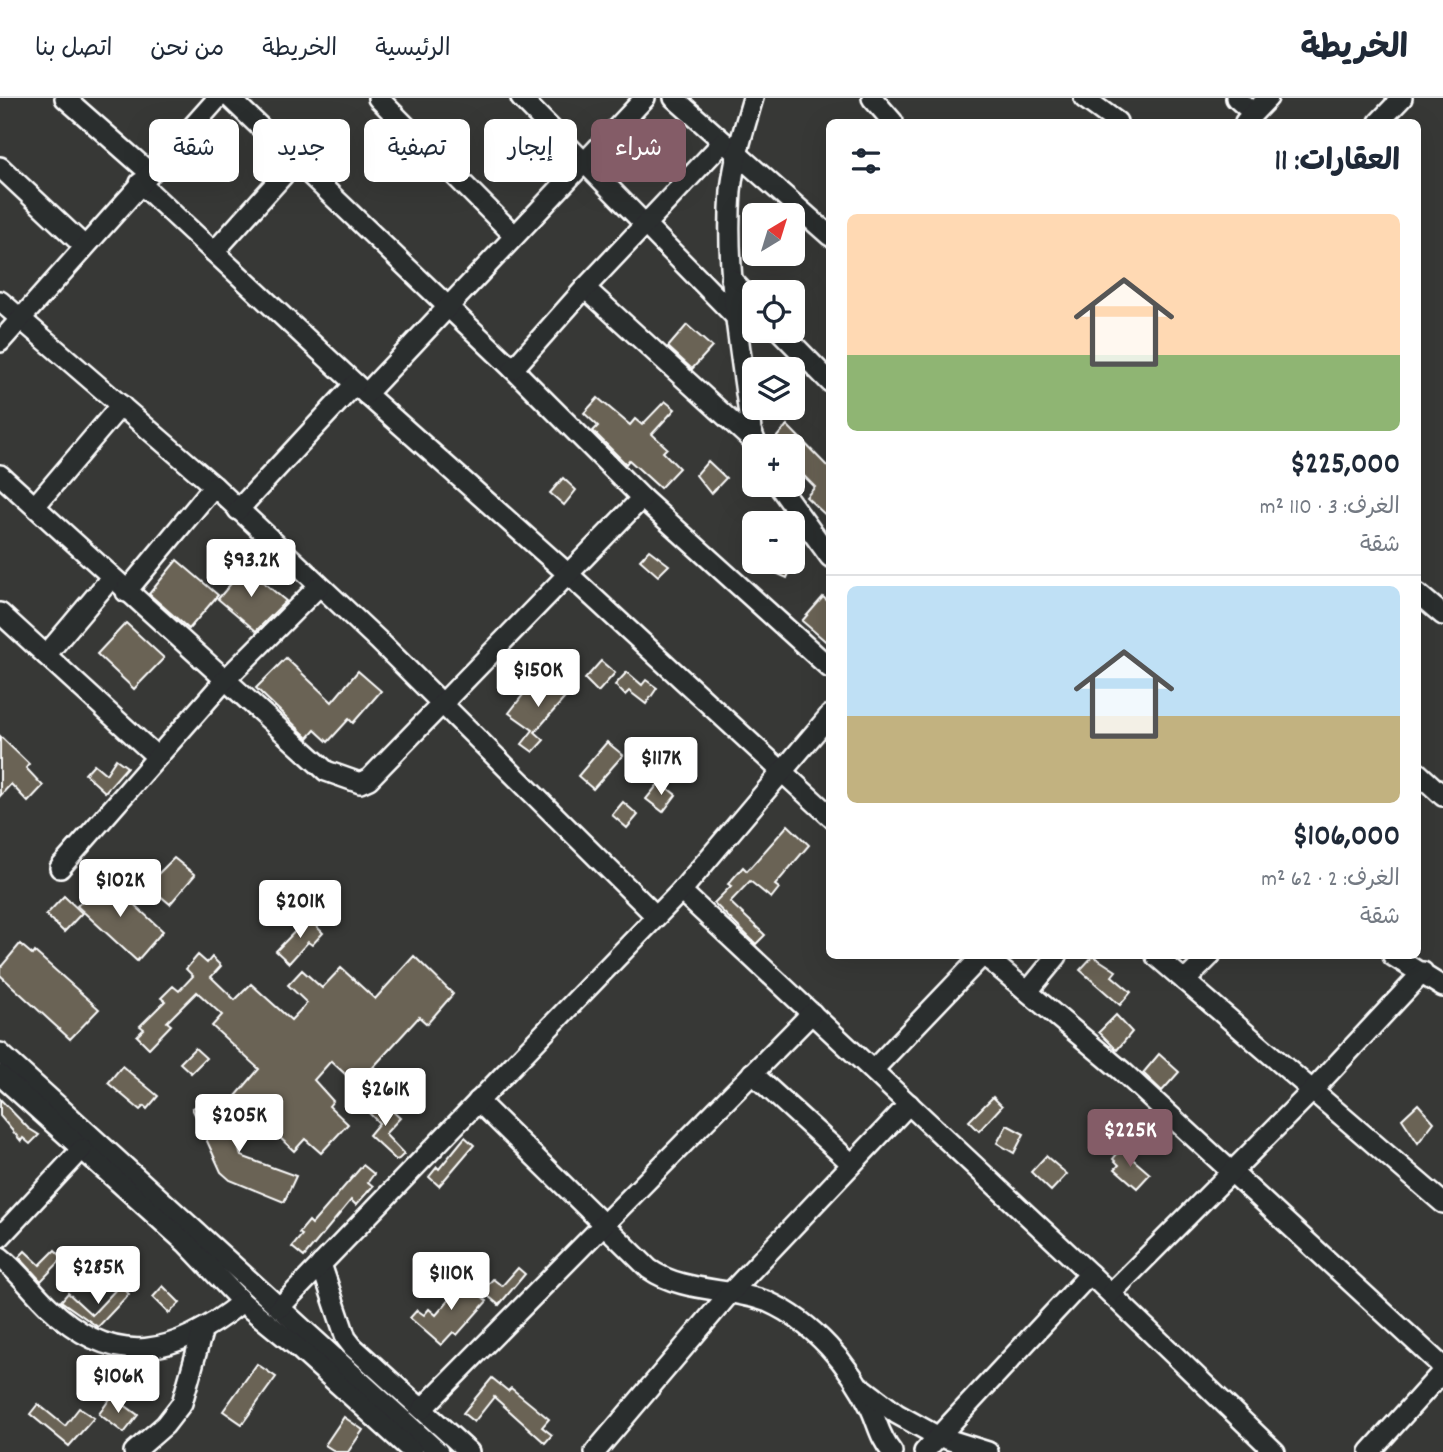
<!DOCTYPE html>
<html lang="ar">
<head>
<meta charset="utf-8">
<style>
  :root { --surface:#fff; --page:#f6f6f7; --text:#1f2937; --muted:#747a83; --line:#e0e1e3; --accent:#845c67 }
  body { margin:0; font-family:Dekko,"Playpen Sans Arabic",sans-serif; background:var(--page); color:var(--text); direction:rtl; height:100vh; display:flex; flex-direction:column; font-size:26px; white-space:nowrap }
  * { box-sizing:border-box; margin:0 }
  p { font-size:23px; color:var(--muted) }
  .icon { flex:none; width:38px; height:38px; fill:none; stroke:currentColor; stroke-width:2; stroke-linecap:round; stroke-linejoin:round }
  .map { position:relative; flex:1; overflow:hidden; direction:ltr }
  .panel { position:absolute; left:826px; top:21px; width:595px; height:840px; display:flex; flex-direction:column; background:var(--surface); border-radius:10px; box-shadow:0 7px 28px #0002; direction:rtl }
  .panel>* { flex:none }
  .guide { position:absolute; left:21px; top:21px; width:665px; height:63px; direction:rtl; display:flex; gap:14px }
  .needle { width:46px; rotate:38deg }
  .fabs { position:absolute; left:742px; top:105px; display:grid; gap:14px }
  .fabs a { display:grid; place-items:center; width:63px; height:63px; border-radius:10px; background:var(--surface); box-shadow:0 7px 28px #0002; font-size:35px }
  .price { position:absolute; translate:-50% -60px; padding:0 16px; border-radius:7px; background:#fff; color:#222; font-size:23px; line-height:46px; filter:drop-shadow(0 2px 4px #0008) }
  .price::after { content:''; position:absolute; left:50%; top:42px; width:21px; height:16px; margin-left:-10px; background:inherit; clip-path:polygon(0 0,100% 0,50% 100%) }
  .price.active { background:var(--accent); color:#fff }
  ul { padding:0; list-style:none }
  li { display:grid; align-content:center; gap:14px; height:371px; padding:0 21px }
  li+li { border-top:2px solid var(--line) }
  li span { display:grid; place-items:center; height:217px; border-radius:10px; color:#555 }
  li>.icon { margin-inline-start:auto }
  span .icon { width:126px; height:126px; fill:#fffc; stroke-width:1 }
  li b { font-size:30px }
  h2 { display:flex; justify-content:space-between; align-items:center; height:84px; padding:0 21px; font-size:30px }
  .pill { padding:0 24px; border-radius:10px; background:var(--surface); box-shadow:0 7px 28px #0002; font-size:24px; line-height:63px }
  .pill.active { background:var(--accent); color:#fff }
  header { display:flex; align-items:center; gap:42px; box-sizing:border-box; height:98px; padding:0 35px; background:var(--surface); border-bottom:2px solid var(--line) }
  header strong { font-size:33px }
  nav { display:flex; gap:38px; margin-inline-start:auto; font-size:24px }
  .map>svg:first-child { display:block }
</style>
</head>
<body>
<header>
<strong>الخريطة</strong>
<nav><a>الرئيسية</a><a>الخريطة</a><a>من نحن</a><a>اتصل بنا</a></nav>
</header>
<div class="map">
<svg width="1443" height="1354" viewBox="0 0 1443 1354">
  <rect width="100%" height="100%" fill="#373836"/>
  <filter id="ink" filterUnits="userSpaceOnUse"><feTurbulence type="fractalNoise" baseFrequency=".0143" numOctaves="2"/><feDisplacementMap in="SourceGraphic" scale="14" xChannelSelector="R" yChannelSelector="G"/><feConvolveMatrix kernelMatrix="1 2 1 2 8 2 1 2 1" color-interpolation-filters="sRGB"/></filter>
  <g filter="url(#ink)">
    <g fill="#6b6454" stroke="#fff" stroke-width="2">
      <polygon points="687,227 712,249 692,271 668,249"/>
      <polygon points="598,300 630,327 635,321 642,327 665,303 675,311 652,336 667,350 663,354 679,370 660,390 629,362 626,366 593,333 598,328 584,315"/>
      <polygon points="787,327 830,371 830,421 806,399 815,389 793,367 793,348 769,348"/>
      <polygon points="708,363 726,380 711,396 696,377"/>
      <polygon points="563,380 576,392 564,407 550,395"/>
      <polygon points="649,452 669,467 658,478 640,462"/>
      <polygon points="177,462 218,497 189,531 149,496"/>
      <polygon points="772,464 794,464 787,480 769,472"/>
      <polygon points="245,469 286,503 256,533 218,501"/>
      <polygon points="823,499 830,505 830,547 802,523"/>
      <polygon points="126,525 164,560 134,591 97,556"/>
      <polygon points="286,560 332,604 358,573 381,593 353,625 349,621 328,644 315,632 308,640 256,590"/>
      <polygon points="601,563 615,575 598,594 585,581"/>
      <polygon points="627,574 642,587 646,582 657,590 646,606 629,593 625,597 615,587"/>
      <polygon points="554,580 570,594 535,634 544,642 533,654 522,646 533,632 509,615 533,584 545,593"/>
      <polygon points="0,638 29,666 26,670 43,688 28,704 11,686 0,698"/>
      <polygon points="607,644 623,657 593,691 578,678"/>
      <polygon points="116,661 127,669 105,694 85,676 94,666 106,676"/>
      <polygon points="660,684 676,697 663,714 646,701"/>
      <polygon points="623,704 638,717 627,730 612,717"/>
      <polygon points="788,727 809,747 775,787 779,790 771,800 750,783 730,804 765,837 756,846 714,805 731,788 728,786 743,769 747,773"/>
      <polygon points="174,760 195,777 170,806 147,787"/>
      <polygon points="104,779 163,833 137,863 77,808"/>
      <polygon points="64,798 82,815 64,834 46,817"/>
      <polygon points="308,820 323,835 312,847 308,844 289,865 276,853"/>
      <polygon points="20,846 33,857 35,854 99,911 70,941 0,877 0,870"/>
      <polygon points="198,857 207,865 212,859 221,868 211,879 235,902 251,886 291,922 307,905 288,887 302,872 322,890 341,870 375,901 414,858 453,896 427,926 419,919 357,987 331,963 314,982 333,1003 329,1008 348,1026 321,1055 305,1041 294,1053 236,998 259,971 212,928 222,917 197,894 167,924 171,927 149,950 137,938 144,931 140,928 165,903 161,900 173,888 179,893 193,878 186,871"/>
      <polygon points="1093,858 1116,873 1112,878 1131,894 1120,907 1080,872"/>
      <polygon points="1116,917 1132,934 1117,952 1099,934"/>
      <polygon points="195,950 206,960 191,975 180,965"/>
      <polygon points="1159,956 1179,974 1162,993 1143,975"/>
      <polygon points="122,968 158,998 147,1011 144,1008 140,1012 108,985"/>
      <polygon points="222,999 241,1058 296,1078 284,1104 230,1082 221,1074 192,1010"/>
      <polygon points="993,999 1002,1008 979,1033 969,1023"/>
      <polygon points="0,1001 28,1030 39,1037 30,1046 23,1040 21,1043 0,1018"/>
      <polygon points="379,1001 400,1020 385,1036 404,1056 399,1061 396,1062 369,1037 379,1025 368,1014"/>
      <polygon points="1418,1006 1434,1024 1418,1045 1402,1021"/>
      <polygon points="1007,1027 1024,1036 1014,1055 997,1045"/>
      <polygon points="465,1039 474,1047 439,1088 429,1079 437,1069 439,1071"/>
      <polygon points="1121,1051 1150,1076 1137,1090 1115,1071 1119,1067 1113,1061"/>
      <polygon points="1046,1058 1067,1076 1051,1093 1031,1074"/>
      <polygon points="363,1067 374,1076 368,1084 373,1088 356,1107 351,1102 304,1159 292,1149 302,1137 299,1135 309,1123 312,1126"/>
      <polygon points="55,1152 63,1160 41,1183 19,1159 25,1153 40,1167"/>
      <polygon points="518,1170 525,1176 499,1207 482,1193 493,1181 502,1188"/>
      <polygon points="451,1179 456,1184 460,1179 487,1203 457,1237 453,1234 441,1247 410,1220 417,1212 424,1217 429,1211 436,1217 453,1197 443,1188"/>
      <polygon points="120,1187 129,1196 98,1229 61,1203 68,1195 92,1217"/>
      <polygon points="163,1188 180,1205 169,1215 153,1199"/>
      <polygon points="257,1266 276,1279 242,1326 223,1313"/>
      <polygon points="492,1280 508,1293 511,1290 549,1321 542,1329 552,1337 545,1345 494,1299 474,1324 463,1315"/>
      <polygon points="112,1298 138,1317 124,1335 99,1316"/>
      <polygon points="38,1306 65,1328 79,1310 94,1320 69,1348 30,1316"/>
      <polygon points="344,1319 363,1332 348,1354 336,1354 325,1347"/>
    </g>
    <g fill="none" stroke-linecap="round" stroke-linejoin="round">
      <g stroke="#fff" stroke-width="24">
        <g id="minor">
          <polyline points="65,0 150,75"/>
          <polyline points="230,0 513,271 642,400 830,570"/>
          <polyline points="378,0 514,137"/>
          <polyline points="521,0 733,216"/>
          <polyline points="674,0 830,138"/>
          <path d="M753,0C744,31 734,61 731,93C725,174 741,253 751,332L757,348"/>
          <polyline points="872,0 893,24"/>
          <polyline points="1084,0 1117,24"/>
          <polyline points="1236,0 1253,15"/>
          <polyline points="1245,24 1268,0"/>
          <polyline points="1379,24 1402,0"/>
          <polyline points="0,69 84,148"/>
          <polyline points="140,85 366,296 567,475 830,718"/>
          <polyline points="214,154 296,63"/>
          <polyline points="731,181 754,205"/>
          <polyline points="585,190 755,345"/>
          <polyline points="0,203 214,388 378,542 656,818"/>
          <polyline points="780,233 830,284"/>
          <polyline points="0,244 218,0"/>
          <polyline points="513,271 585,190 723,44"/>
          <polyline points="366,296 645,0"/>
          <polyline points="0,377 326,673 360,685 369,681 642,400"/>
          <polyline points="778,387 830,459"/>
          <polyline points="35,408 121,307"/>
          <polyline points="238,412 355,286"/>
          <polyline points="126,494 214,388"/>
          <polyline points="1418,496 1443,517"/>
          <polyline points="0,515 156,658"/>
          <polyline points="46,557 111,480"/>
          <polyline points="1418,675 1443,698"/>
          <polyline points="60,770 225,582 319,488"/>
          <polyline points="681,793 1090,1176 1275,1354"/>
          <polyline points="985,858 1122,973 1443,1269"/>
          <polyline points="1156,858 1443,1105"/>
          <polyline points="1393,858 1443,889"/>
          <polyline points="1185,883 1210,858"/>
          <polyline points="1029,892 1057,858"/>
          <polyline points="0,955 438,1354"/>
          <polyline points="873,972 982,858"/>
          <polyline points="752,975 852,1066"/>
          <polyline points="0,977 186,1145 242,1204 296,1248 413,1354"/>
          <path d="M478,1003L649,1171C683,1195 730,1189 768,1204C813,1224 850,1267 871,1311C878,1326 880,1340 892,1354"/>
          <polyline points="0,1139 82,1051"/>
          <path d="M0,1159C19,1174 32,1193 49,1209C115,1273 176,1257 242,1204"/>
          <polyline points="321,1166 346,1240 353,1249 469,1354"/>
          <polyline points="1111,1195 1311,994 1423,874"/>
          <polyline points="279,1210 681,793 830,617"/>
          <polyline points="864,1291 897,1316 937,1338 988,1354"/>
          <polyline points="422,1311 812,915"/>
          <polyline points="134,1354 165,1327 182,1305 203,1231"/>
          <polyline points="595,1354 730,1195 909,1006"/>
          <polyline points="924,1354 1090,1176"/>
          <polyline points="1370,1354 1443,1273"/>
        </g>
      </g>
      <use href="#minor" stroke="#2a2d2e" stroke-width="19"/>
    </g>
  </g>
</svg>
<div class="fabs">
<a><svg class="needle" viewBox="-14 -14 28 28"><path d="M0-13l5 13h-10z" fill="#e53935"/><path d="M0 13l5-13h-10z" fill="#747a83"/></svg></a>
<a><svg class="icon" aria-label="locate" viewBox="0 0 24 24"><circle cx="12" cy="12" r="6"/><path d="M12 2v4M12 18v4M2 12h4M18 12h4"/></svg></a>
<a><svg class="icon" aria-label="layers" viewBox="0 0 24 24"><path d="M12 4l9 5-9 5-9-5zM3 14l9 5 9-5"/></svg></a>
<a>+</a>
<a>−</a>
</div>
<b class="price" style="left:251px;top:501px">$93.2K</b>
<b class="price" style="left:538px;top:611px">$150K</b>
<b class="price" style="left:661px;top:699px">$117K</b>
<b class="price" style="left:120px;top:821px">$102K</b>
<b class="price" style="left:300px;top:842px">$201K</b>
<b class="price" style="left:385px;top:1030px">$261K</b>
<b class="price" style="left:239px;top:1056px">$205K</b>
<b class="price active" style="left:1130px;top:1071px">$225K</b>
<b class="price" style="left:98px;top:1208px">$285K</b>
<b class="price" style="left:451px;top:1214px">$110K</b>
<b class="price" style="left:118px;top:1317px">$106K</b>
<div class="guide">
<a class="pill active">شراء</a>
<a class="pill">إيجار</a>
<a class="pill">تصفية</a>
<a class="pill">جديد</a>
<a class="pill">شقة</a>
</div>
<section class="panel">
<h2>العقارات: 11<svg class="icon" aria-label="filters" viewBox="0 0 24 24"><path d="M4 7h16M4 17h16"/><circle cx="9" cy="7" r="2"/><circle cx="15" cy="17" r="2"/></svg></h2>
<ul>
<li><span style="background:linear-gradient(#ffd9b3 65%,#8fb573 0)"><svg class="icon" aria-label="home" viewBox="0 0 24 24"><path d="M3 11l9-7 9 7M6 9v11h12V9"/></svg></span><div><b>$225,000</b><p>الغرف: 3 · 110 m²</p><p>شقة</p></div></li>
<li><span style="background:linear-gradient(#bfe0f5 60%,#c2b280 0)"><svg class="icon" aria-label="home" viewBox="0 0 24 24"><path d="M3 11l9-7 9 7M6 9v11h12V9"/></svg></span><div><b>$106,000</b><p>الغرف: 2 · 62 m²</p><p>شقة</p></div></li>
</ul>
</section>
</div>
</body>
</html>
